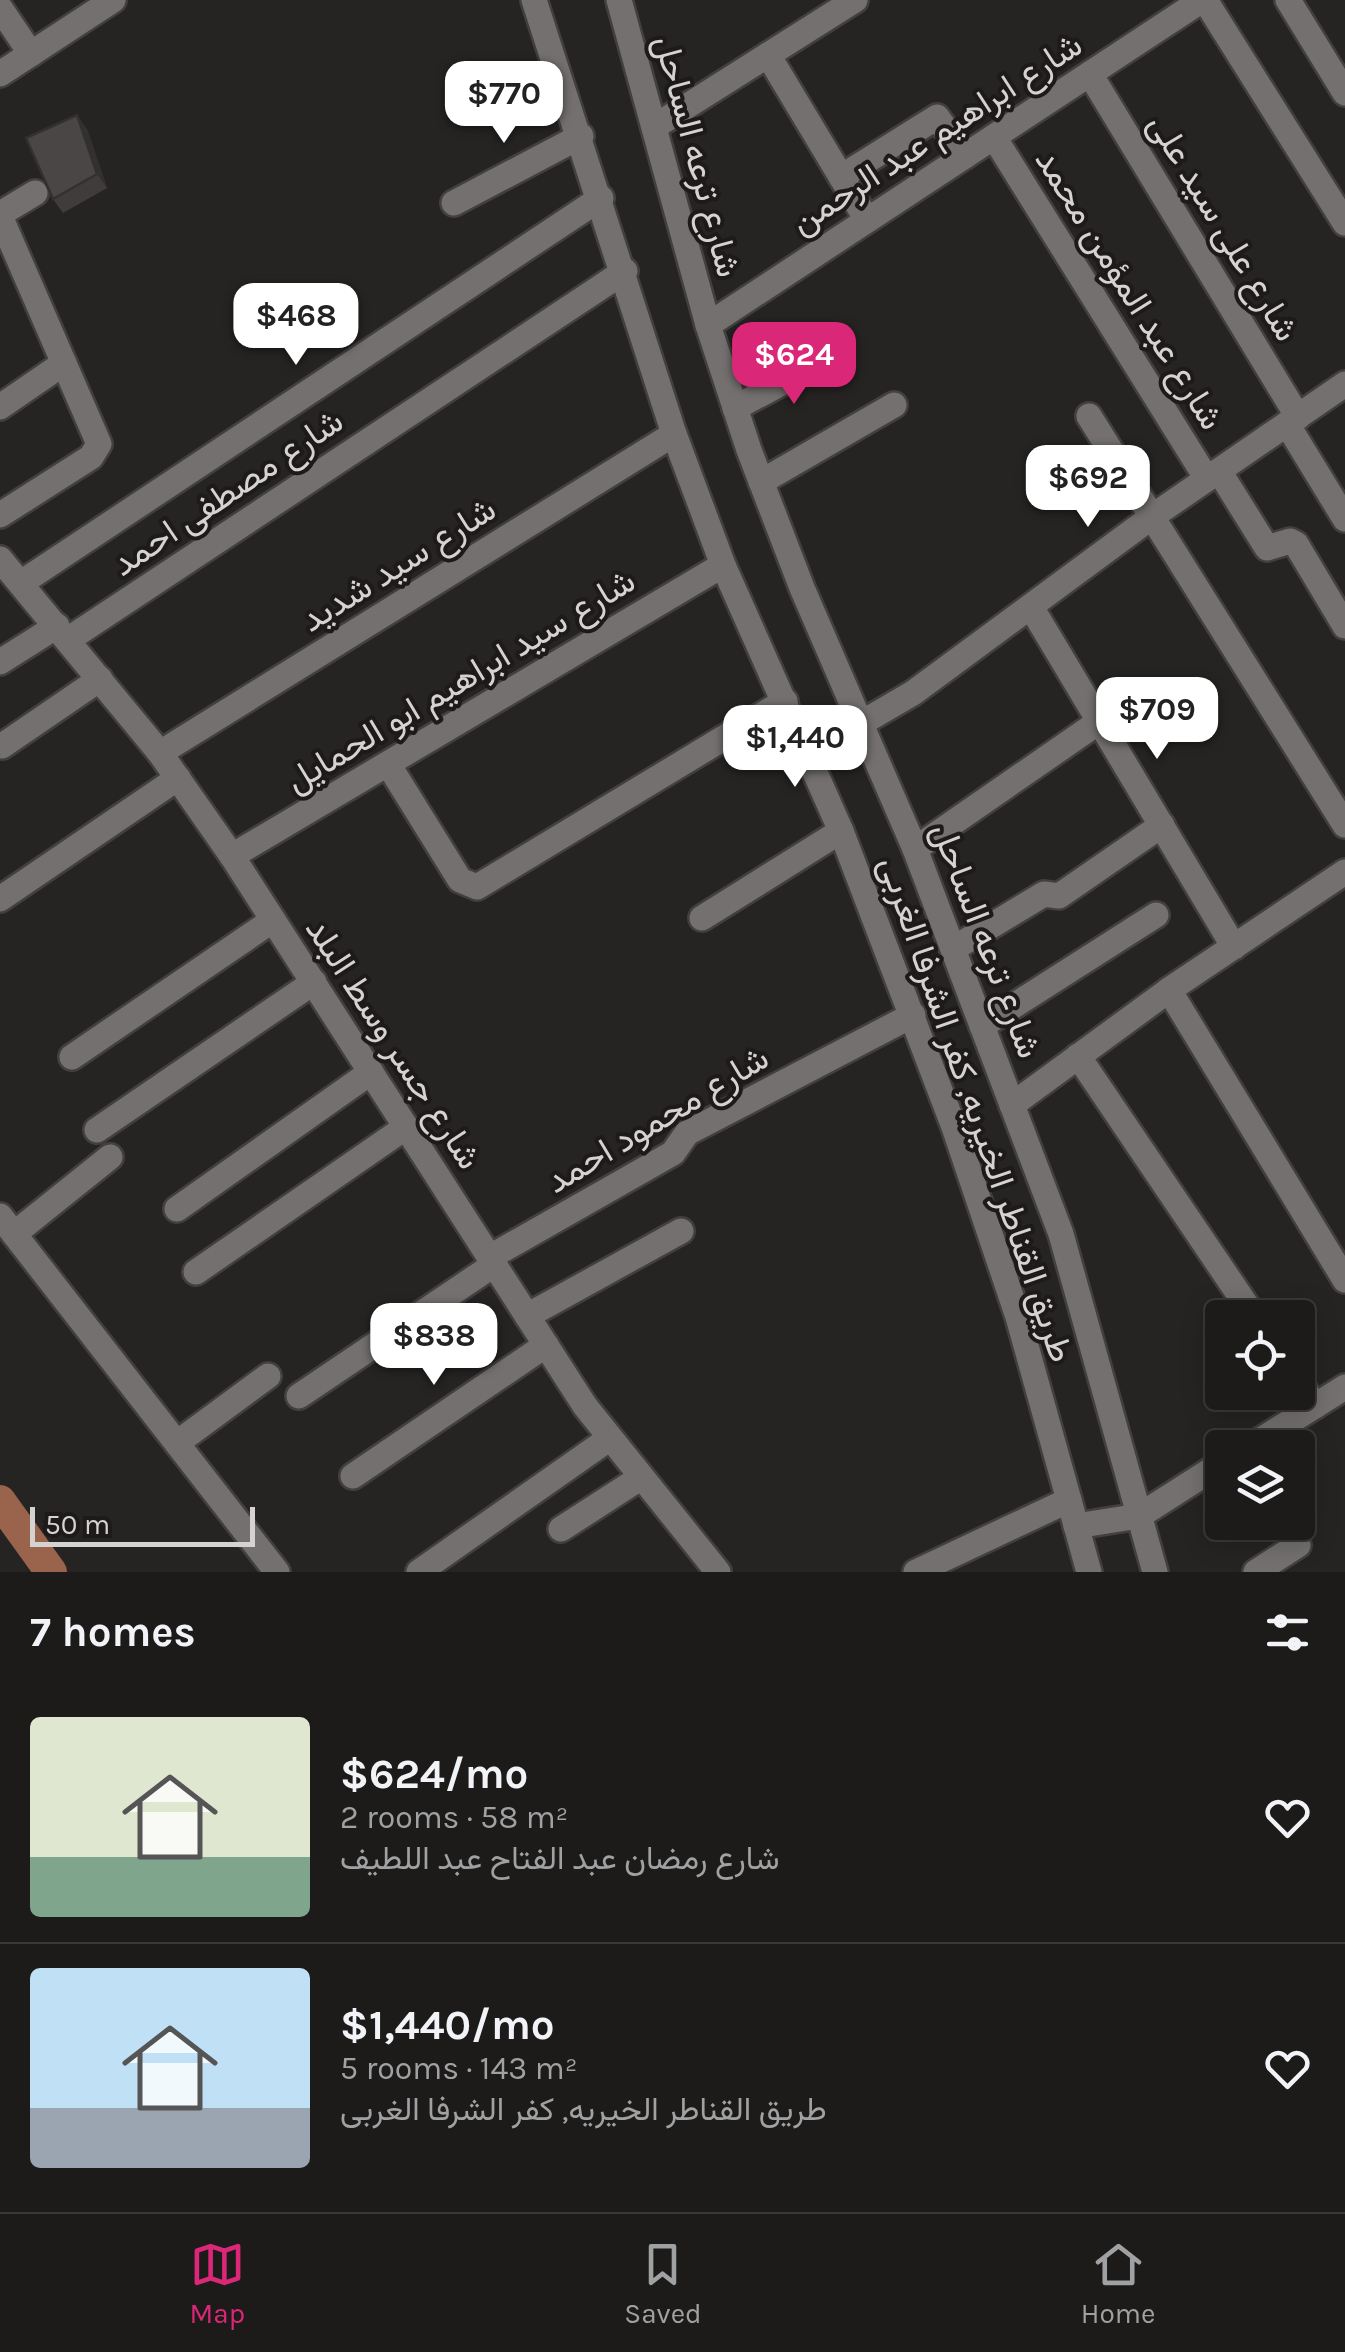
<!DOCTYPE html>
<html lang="en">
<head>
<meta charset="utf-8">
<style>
  :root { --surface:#1c1b1a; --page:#252423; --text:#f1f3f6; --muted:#a0a1a2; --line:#3a3939; --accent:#db2777 }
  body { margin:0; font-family:Karla,Vazirmatn,sans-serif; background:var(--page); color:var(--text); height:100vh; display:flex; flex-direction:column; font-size:38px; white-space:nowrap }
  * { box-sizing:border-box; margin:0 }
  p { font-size:32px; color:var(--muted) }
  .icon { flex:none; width:55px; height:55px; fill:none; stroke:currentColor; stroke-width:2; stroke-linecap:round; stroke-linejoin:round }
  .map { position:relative; height:1572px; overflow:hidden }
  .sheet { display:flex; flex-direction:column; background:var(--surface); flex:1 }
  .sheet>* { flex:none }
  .buttons { position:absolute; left:1205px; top:1300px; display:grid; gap:20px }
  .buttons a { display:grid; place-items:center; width:110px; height:110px; border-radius:10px; background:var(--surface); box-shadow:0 5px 25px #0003,0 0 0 2px var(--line); font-size:50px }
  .scale { position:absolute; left:30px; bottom:25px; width:225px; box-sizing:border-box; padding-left:10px; border:5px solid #d4d3d2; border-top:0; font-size:28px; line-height:35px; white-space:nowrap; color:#d4d3d2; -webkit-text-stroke:8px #1d1a19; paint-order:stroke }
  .price { position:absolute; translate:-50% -85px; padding:0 22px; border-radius:20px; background:#fff; color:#222; font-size:32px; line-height:65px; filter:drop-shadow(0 2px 5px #0008) }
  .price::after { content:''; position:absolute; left:50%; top:60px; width:30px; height:22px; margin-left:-15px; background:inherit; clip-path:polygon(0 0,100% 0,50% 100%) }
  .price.selected { background:var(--accent); color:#fff }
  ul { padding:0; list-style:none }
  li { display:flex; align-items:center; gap:30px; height:250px; padding:0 30px }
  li+li { border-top:2px solid var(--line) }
  li span { display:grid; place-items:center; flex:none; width:280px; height:200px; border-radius:10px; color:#555 }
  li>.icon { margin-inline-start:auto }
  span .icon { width:120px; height:120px; fill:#fffc; stroke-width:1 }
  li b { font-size:42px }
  h2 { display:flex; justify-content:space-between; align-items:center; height:120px; padding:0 30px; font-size:42px }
  .tab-bar { display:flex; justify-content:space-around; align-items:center; height:140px; border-top:2px solid var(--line); background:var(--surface); font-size:28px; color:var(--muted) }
  .tab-bar a { display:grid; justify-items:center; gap:5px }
  .tab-bar .selected { color:var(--accent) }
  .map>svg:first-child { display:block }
</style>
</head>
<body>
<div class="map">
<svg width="1345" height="1572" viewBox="0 0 1345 1572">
  <rect width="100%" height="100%" fill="#262423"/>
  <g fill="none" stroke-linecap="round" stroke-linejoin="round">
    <polyline stroke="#9a634c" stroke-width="32" points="0,1501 51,1572"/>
    <g stroke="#42403f" stroke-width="30">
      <g id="minor">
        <polyline points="534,0 674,434 723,565 841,831 954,1127 1018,1317 1089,1572"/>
        <polyline points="619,0 708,325 749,450 802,588 915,849 1061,1234 1155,1572"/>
        <polyline points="1205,0 1345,223"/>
        <polyline points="1288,0 1345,93"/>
        <polyline points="0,8 31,54"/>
        <polyline points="768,55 867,220"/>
        <polyline points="0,74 113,0"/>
        <polyline points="1090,74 1298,417"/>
        <polyline points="654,127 855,0"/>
        <polyline points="994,137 1207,479"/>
        <polyline points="841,177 937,117 965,156"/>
        <polyline points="454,203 581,136"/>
        <polyline points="0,214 35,193"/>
        <polyline points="0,216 99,444 91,457 0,515"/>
        <polyline points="708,325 1202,0"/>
        <polyline points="0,407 64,363"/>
        <polyline points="735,408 828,358"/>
        <polyline points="1089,416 1345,825"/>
        <polyline points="1287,424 1345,519"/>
        <polyline points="1219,471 1267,548 1290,541 1296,544 1345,626"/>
        <polyline points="761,482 894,405"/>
        <polyline points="0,559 160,753 232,856 585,1406 718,1572"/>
        <polyline points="21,583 601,198"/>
        <polyline points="1031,607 1234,947"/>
        <polyline points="69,639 625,271"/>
        <polyline points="0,662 57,626"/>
        <polyline points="2,746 100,679"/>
        <polyline points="160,753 674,434"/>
        <polyline points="810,753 913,693 1153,516 1345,384"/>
        <polyline points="388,764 460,880 477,887 785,701"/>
        <polyline points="915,849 1100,721"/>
        <polyline points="232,856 723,565"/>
        <polyline points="0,899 178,778"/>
        <polyline points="702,918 841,831"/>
        <polyline points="953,949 1044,894 1059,896 1162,825"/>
        <polyline points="1169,990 1345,1280"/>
        <polyline points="982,1026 1156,915"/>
        <polyline points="1078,1056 1255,1318"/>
        <polyline points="72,1057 273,920"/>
        <polyline points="1012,1105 1169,990 1345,872"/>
        <polyline points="97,1130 314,982"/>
        <polyline points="177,1209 371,1072"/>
        <polyline points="0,1216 277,1572"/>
        <polyline points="14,1234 110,1157"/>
        <polyline points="490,1257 673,1153 687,1133 913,1015"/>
        <polyline points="196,1272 406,1127"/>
        <polyline points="527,1316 681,1231"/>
        <polyline points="1298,1380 1315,1406"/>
        <polyline points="299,1396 495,1264"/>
        <polyline points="177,1443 268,1376"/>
        <polyline points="1248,1448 1345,1387"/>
        <polyline points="353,1476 546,1345"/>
        <polyline points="1076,1526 1139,1516 1222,1463"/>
        <polyline points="561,1529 640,1478"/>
        <polyline points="419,1572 610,1438"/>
        <polyline points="916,1572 1069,1500"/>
        <polyline points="1256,1572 1298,1545"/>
      </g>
    </g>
    <use href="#minor" stroke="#73706f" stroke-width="25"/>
  </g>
  <polygon fill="#3f3c3b" points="87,129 107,188 63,213 53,199"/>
  <polygon fill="#333130" points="77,115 87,129 107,188 97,174"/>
  <polygon fill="#494645" stroke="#333130" stroke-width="2.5" points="77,115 97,174 53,199 26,138"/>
  <g text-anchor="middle" stroke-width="8" stroke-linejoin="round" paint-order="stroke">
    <g font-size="35" fill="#d4d3d2" stroke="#1d1a19">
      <text transform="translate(936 133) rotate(-33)" y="12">شارع ابراهيم عبد الرحمن</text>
      <text transform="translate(698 156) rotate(75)" y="12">شارع ترعه الساحل</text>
      <text transform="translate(1224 227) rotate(59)" y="12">شارع على سيد على</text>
      <text transform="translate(1130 289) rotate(58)" y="12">شارع عبد المؤمن محمد</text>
      <text transform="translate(227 492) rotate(-34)" y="12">شارع مصطفى احمد</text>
      <text transform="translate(398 564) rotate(-32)" y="12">شارع سيد شديد</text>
      <text transform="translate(460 680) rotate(-31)" y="12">شارع سيد ابراهيم ابو الحمايل</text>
      <text transform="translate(987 940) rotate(69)" y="12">شارع ترعه الساحل</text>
      <text transform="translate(394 1043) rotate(57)" y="12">شارع جسر وسط البلد</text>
      <text transform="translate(977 1109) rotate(71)" y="12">طريق القناطر الخيريه, كفر الشرفا الغربى</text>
      <text transform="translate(657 1119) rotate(-31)" y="12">شارع محمود احمد</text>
    </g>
  </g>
</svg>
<div class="buttons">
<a><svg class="icon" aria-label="locate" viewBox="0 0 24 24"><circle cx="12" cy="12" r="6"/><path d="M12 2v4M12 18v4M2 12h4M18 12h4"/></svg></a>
<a><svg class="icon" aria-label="layers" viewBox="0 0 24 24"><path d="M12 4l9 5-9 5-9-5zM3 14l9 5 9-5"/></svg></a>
</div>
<div class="scale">50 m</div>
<b class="price" style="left:504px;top:146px">$770</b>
<b class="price" style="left:296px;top:368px">$468</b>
<b class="price selected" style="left:794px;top:407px">$624</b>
<b class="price" style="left:1088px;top:530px">$692</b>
<b class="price" style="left:1157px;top:762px">$709</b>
<b class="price" style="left:795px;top:790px">$1,440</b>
<b class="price" style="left:434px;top:1388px">$838</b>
</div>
<section class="sheet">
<h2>7 homes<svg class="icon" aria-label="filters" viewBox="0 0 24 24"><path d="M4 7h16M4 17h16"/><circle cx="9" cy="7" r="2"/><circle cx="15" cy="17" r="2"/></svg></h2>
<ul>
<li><span style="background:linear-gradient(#dfe7d0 70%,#7fa58c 0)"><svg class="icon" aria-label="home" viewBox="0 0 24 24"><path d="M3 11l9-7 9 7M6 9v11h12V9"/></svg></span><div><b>$624/mo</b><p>2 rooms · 58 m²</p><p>شارع رمضان عبد الفتاح عبد اللطيف</p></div><svg class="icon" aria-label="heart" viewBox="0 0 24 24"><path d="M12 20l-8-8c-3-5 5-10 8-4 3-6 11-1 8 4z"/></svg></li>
<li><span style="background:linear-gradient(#bfe0f5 70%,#9aa5b1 0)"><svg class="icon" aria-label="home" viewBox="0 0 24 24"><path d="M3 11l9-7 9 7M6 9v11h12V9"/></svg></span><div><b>$1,440/mo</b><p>5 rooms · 143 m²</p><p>طريق القناطر الخيريه, كفر الشرفا الغربى</p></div><svg class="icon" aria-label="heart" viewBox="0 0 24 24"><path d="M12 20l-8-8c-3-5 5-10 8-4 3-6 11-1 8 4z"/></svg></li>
</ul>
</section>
<nav class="tab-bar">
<a class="selected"><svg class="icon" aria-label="map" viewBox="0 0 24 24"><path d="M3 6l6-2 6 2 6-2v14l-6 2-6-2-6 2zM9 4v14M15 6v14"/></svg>Map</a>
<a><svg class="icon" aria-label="saved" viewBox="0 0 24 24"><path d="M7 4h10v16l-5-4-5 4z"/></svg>Saved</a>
<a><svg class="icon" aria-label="home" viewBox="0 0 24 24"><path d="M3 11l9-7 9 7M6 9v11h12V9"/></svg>Home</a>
</nav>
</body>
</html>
